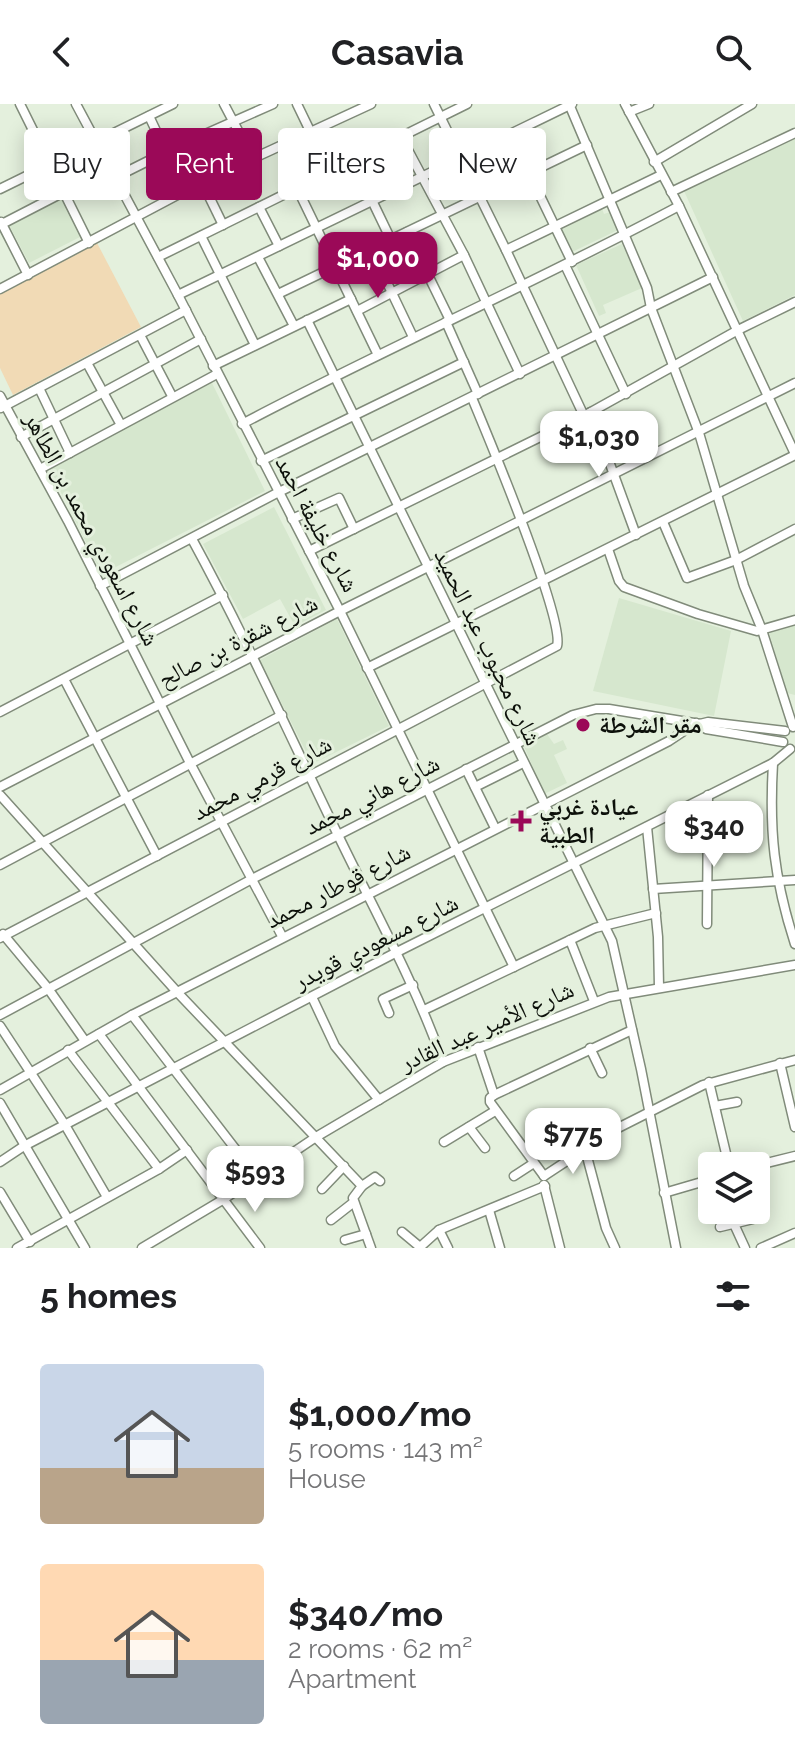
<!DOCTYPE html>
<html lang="en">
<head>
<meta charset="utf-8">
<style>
  :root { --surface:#fff; --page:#f2f2f2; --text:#202124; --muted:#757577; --accent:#9b0958 }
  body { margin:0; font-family:Raleway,"Noto Naskh Arabic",sans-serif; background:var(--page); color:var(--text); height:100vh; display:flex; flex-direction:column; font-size:30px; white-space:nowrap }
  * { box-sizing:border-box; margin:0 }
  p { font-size:26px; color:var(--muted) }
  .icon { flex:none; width:44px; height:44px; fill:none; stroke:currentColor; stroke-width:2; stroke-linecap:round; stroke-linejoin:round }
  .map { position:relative; height:1144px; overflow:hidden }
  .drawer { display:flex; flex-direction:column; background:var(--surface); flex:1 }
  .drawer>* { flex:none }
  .top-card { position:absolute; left:24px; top:24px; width:748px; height:72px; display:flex; gap:16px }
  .controls { position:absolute; left:698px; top:1048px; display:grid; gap:16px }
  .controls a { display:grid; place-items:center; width:72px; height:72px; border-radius:8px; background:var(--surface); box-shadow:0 4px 20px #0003; font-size:40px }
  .price { position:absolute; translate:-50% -68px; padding:0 18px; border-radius:16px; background:#fff; color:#222; font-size:26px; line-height:52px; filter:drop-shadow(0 2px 4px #0008) }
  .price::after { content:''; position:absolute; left:50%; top:48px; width:24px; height:18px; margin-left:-12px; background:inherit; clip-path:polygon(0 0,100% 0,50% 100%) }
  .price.active { background:var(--accent); color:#fff }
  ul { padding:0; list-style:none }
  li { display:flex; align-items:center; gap:24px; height:200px; padding:0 40px }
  li span { display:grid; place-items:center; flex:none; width:224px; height:160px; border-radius:8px; color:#555 }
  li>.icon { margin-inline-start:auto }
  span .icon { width:96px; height:96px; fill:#fffc; stroke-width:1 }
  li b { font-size:34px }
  h2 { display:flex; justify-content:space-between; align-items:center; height:96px; padding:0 40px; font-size:34px }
  .chip { padding:0 28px; border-radius:8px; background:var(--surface); box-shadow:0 4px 20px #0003; font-size:28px; line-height:72px }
  .chip.active { background:var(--accent); color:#fff }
  header { display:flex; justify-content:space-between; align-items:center; height:104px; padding:0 40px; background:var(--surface); font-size:36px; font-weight:700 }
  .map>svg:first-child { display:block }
</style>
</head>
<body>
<header><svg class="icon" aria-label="back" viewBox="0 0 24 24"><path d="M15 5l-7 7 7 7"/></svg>Casavia<svg class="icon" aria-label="search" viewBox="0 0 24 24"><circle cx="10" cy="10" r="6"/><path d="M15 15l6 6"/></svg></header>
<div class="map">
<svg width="795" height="1144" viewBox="0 0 795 1144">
  <rect width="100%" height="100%" fill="#e4f0dd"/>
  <g fill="#d6e7ce">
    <polygon points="795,34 795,191 743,217 684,87"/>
    <polygon points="60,93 80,133 29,159 8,119"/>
    <polygon points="602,105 604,110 610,108 618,126 572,148 561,126"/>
    <polygon points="622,140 642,184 603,201 606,209 599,212 576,161"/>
    <polygon points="211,277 265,387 102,470 49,365"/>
    <polygon points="274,403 326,506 295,522 280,495 243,515 203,440"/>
    <polygon points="619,494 731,527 714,612 593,587"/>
    <polygon points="337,515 389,622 312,660 260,556"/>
    <polygon points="795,520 795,591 787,589 769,528"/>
    <polygon points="547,630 554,640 563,636 567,645 554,651 567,679 544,690 524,642"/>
  </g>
  <polygon fill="#f1dab5" points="96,137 141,223 13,291 0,264 0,189"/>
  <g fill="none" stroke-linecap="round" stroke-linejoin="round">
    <g stroke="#808b7a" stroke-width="11">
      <g id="minor">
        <polyline points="20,0 89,139"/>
        <polyline points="76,0 178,191 340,507 514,863"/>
        <polyline points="224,0 253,55"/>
        <polyline points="297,0 311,29"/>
        <polyline points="434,0 506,146 584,312"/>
        <polyline points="569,0 647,184 651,204 699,329 744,482 762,526 793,623"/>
        <polyline points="625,0 679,102 795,350"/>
        <polyline points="629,8 649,0"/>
        <polyline points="149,12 166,48"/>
        <polyline points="322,24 338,64"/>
        <polyline points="401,33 464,151 520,270"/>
        <polyline points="353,57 391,136"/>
        <polyline points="654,58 752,0"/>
        <polyline points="529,69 572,158"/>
        <polyline points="116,73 176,43 273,0"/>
        <polyline points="202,78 223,121"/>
        <polyline points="297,84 378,251"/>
        <polyline points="0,85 173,0"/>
        <polyline points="671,88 795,29"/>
        <polyline points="259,103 279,142"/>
        <polyline points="1,118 28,171"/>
        <polyline points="2,120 62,89"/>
        <polyline points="407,128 450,216"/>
        <polyline points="201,132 255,241"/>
        <polyline points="371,145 413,233"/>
        <polyline points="506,146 661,71"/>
        <polyline points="158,153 467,0"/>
        <polyline points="258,153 294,222"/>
        <polyline points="565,161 626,290"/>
        <polyline points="0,185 202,78 371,0"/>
        <polyline points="278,190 587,41"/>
        <polyline points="178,191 572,0"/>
        <polyline points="357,207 464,151"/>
        <polyline points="307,216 612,837 641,965 676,1144"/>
        <polyline points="446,218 478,290"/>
        <polyline points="140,231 172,292"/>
        <polyline points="87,259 121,321"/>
        <polyline points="213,262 351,195"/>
        <polyline points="39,284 70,349"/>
        <polyline points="0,292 68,417 190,659 282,832"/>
        <polyline points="1,304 186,206"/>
        <polyline points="591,308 636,431"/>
        <path d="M242,320C386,244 535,179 679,102"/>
        <polyline points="21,333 201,235"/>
        <polyline points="261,357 464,258"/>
        <polyline points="40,365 217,270"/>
        <polyline points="292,415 339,394 354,425"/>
        <polyline points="663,418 687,474 736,456 795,425"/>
        <path d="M192,435C245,532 290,632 338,731C374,806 415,879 443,958"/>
        <polyline points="608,445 619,477 624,483 698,510 757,527 795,516"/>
        <polyline points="309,447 591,308 738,226 795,198"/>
        <polyline points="100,482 277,389 713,173"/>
        <polyline points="367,564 795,351"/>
        <polyline points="64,575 157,752"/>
        <polyline points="0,608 223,491"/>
        <polyline points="700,620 706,625 783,638"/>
        <path d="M773,659C769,728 774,775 795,840"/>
        <polyline points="466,665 495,724"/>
        <polyline points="0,683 340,507 795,279"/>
        <polyline points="475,683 523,659"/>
        <polyline points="0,691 178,889 362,1082 353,1094 371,1144"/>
        <polyline points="647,723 658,833 659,883"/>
        <polyline points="0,761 282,611"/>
        <polyline points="653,785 795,776"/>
        <polyline points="707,820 708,691"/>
        <polyline points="3,830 47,883 85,937"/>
        <path d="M0,834L557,542C565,516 487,330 472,294"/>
        <polyline points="570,836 594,897"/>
        <polyline points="312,893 335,942 379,996"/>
        <polyline points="424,906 595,824 656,809"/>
        <polyline points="389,909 383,895 413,881"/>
        <polyline points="0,911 252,775 573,611 596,605 609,605 700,620 708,618 785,627"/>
        <polyline points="132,911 257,1073"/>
        <polyline points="0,922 65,1021 107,1093"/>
        <polyline points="99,930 260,1144"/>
        <polyline points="478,943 494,991 490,994 490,998 544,1072"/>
        <polyline points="590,944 602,969"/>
        <polyline points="68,946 159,1065"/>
        <polyline points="780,959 795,1023"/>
        <polyline points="709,978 729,1062"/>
        <polyline points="0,986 132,911 669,637 696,619"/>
        <polyline points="494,991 632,926"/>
        <polyline points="0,999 85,1144"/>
        <polyline points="715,1002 737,998"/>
        <polyline points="469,1023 485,1044"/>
        <polyline points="444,1038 495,1007"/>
        <polyline points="585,1045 606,1124 615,1144"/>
        <polyline points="0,1058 24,1042 397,848 773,659 790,645"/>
        <polyline points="754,1062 795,1052"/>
        <polyline points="266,1067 276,1078"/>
        <polyline points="514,1072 534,1059"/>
        <polyline points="544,1072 614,1026 703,981 795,956"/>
        <polyline points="544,1081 560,1144"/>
        <polyline points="362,1082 375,1073 380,1077"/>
        <polyline points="322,1085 344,1062"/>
        <polyline points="0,1088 30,1138"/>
        <polyline points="664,1089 712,1075"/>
        <polyline points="489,1106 500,1144"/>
        <polyline points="331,1116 354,1098"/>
        <polyline points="734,1120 745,1144"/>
        <polyline points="720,1123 753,1115"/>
        <polyline points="439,1126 448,1144"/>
        <polyline points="402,1128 420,1143"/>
        <polyline points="345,1136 366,1130"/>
        <polyline points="17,1144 159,1065 187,1046"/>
        <polyline points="142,1144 224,1095 316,1033 443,958 609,893 795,861"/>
        <polyline points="419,1144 439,1126 545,1082"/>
        <polyline points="761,1144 795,1129"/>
      </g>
    </g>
    <use href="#minor" stroke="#fff" stroke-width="8"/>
  </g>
  <g fill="#9b0958" stroke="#e4f0dd" stroke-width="3">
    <circle cx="583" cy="621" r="8"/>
    <path d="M517 705h8v8h8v8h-8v8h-8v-8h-8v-8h8z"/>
  </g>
  <g text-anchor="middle" stroke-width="6" stroke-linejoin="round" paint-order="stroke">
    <g font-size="24" fill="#0c100a" stroke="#e4f0dd">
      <text transform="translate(317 420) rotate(62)" y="8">شارع خليفة احمد</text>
      <text transform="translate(92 425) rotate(62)" y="8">شارع اسعودي محمد بن الطاهر</text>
      <text transform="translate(238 537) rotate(-27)" y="8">شارع شقرة بن صالح</text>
      <text transform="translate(488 543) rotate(64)" y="8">شارع محبوب عبد الحميد</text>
      <text transform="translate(262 674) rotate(-28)" y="8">شارع قرمي محمد</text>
      <text transform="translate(372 691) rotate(-27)" y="8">شارع هاني محمد</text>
      <text transform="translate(338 782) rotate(-27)" y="8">شارع قوطار محمد</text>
      <text transform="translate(376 838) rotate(-27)" y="8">شارع مسعودي قويدر</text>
      <text transform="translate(487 922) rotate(-24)" y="8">شارع الأمير عبد القادر</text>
    </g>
    <g font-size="24" font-weight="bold" fill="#0c100a" stroke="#e4f0dd" text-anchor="start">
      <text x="599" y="629">مقر الشرطة</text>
      <text x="539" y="711">عيادة غربي<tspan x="539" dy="28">الطبية</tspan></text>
    </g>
  </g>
</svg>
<div class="controls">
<a><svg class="icon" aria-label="layers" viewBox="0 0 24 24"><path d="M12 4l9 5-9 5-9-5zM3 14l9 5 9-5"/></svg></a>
</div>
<b class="price active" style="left:378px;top:196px">$1,000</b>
<b class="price" style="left:599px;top:375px">$1,030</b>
<b class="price" style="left:714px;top:765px">$340</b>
<b class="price" style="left:573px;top:1072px">$775</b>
<b class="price" style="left:255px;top:1110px">$593</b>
<div class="top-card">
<a class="chip">Buy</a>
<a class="chip active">Rent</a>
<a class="chip">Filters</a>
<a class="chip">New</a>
</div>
</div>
<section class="drawer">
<h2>5 homes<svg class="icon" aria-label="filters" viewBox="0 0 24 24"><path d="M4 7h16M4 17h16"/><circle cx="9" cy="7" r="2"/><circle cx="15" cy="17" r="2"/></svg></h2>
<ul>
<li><span style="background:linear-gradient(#c9d6e8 65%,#b9a48a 0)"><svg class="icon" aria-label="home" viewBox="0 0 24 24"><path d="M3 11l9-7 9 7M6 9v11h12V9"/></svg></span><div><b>$1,000/mo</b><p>5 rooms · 143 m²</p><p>House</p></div></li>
<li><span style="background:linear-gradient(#ffd9b3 60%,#9aa5b1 0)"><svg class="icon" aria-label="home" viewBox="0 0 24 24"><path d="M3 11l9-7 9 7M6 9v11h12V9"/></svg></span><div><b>$340/mo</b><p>2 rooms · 62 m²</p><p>Apartment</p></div></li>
</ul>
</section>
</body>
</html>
